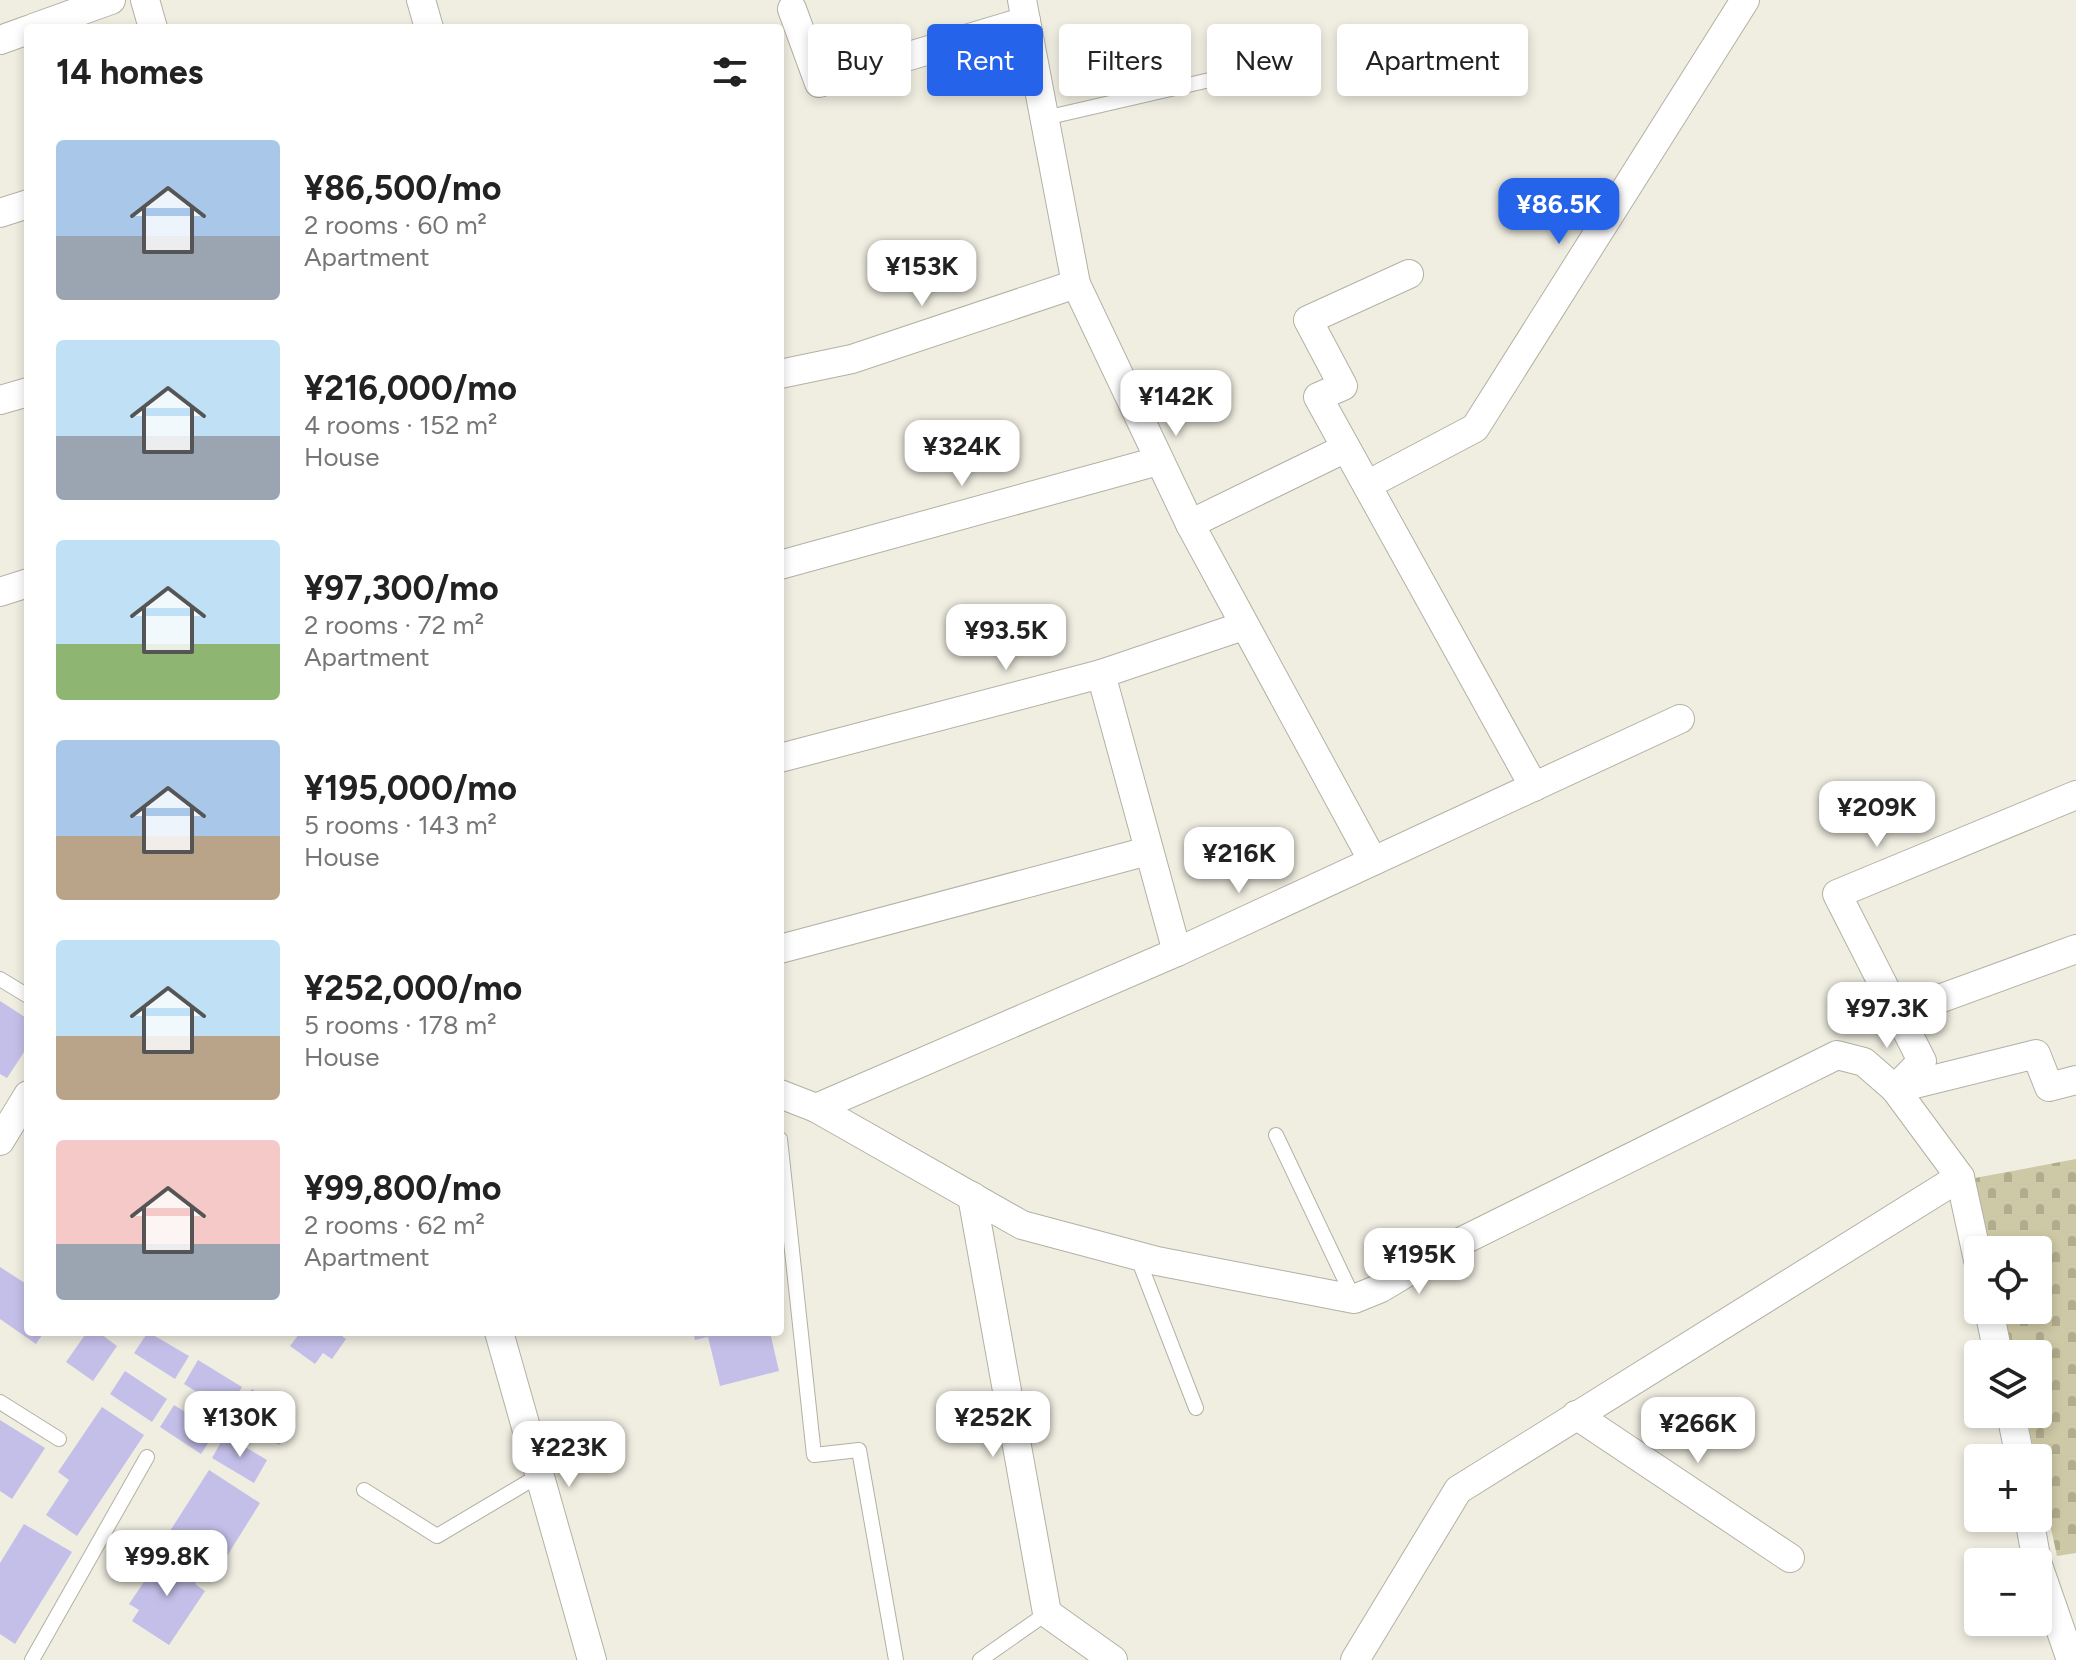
<!DOCTYPE html>
<html lang="en">
<head>
<meta charset="utf-8">
<style>
  :root { --surface:#fff; --page:#f6f6f6; --text:#222; --muted:#767676; --accent:#2563eb }
  body { margin:0; font-family:Figtree,sans-serif; background:var(--page); color:var(--text); height:100vh; display:flex; flex-direction:column; font-size:30px; white-space:nowrap }
  * { box-sizing:border-box; margin:0 }
  p { font-size:26px; color:var(--muted) }
  .icon { flex:none; width:44px; height:44px; fill:none; stroke:currentColor; stroke-width:2; stroke-linecap:round; stroke-linejoin:round }
  .map { position:relative; flex:1; overflow:hidden }
  .panel { position:absolute; left:24px; top:24px; width:760px; height:1312px; display:flex; flex-direction:column; background:var(--surface); border-radius:8px; box-shadow:0 4px 12px #0003 }
  .panel>* { flex:none }
  .guide { position:absolute; left:808px; top:24px; width:760px; height:72px; display:flex; gap:16px }
  .fabs { position:absolute; left:1964px; top:1236px; display:grid; gap:16px }
  .fabs a { display:grid; place-items:center; width:88px; height:88px; border-radius:8px; background:var(--surface); box-shadow:0 4px 12px #0003; font-size:40px }
  .price { position:absolute; translate:-50% -68px; padding:0 18px; border-radius:16px; background:#fff; color:#222; font-size:26px; line-height:52px; filter:drop-shadow(0 2px 4px #0008) }
  .price::after { content:''; position:absolute; left:50%; top:48px; width:24px; height:18px; margin-left:-12px; background:inherit; clip-path:polygon(0 0,100% 0,50% 100%) }
  .price.selected { background:var(--accent); color:#fff }
  ul { padding:0; list-style:none }
  li { display:flex; align-items:center; gap:24px; height:200px; padding:0 32px }
  li span { display:grid; place-items:center; flex:none; width:224px; height:160px; border-radius:8px; color:#555 }
  li>.icon { margin-inline-start:auto }
  span .icon { width:96px; height:96px; fill:#fffc; stroke-width:1 }
  li b { font-size:34px }
  h2 { display:flex; justify-content:space-between; align-items:center; height:96px; padding:0 32px; font-size:34px }
  .pill { padding:0 28px; border-radius:8px; background:var(--surface); box-shadow:0 4px 12px #0003; font-size:28px; line-height:72px }
  .pill.selected { background:var(--accent); color:#fff }
  .map>svg:first-child { display:block }
</style>
</head>
<body>
<div class="map">
<svg width="2076" height="1660" viewBox="0 0 2076 1660">
  <defs>
    <pattern id="cemetery-stones" width="16" height="16" patternUnits="userSpaceOnUse" patternTransform="scale(2)"><rect width="16" height="16" fill="#cdc8a5"/><path d="M2 7V4a2 2 0 0 1 4 0v3zM10 15v-3a2 2 0 0 1 4 0v3z" fill="#b1ac8e"/></pattern>
  </defs>
  <rect width="100%" height="100%" fill="#f0eee1"/>
  <polygon fill="url(#cemetery-stones)" points="2076,1159 2076,1553 2057,1556 2026,1414 2038,1414 2038,1354 2013,1354 2003,1310 2038,1310 2038,1250 1990,1250 1975,1178"/>
  <g fill="#c4bfe8">
    <polygon points="0,1001 28,1019 28,1046 7,1078 0,1074"/>
    <polygon points="0,1267 28,1285 28,1332 44,1332 36,1344 0,1319"/>
    <polygon points="87,1332 98,1332 117,1346 93,1381 66,1362"/>
    <polygon points="148,1332 189,1356 175,1379 134,1353"/>
    <polygon points="296,1332 345,1332 342,1336 346,1339 332,1359 323,1353 315,1364 290,1346 299,1334"/>
    <polygon points="693,1332 770,1332 779,1371 720,1386 708,1337 695,1340"/>
    <polygon points="198,1360 242,1387 227,1411 184,1384"/>
    <polygon points="125,1371 167,1399 152,1422 110,1394"/>
    <polygon points="252,1389 296,1418 279,1445 234,1415"/>
    <polygon points="174,1405 216,1431 201,1454 160,1427"/>
    <polygon points="102,1407 144,1435 77,1536 46,1515 69,1480 58,1472"/>
    <polygon points="0,1420 45,1448 12,1499 0,1491"/>
    <polygon points="225,1435 267,1460 254,1483 212,1458"/>
    <polygon points="209,1470 260,1503 222,1564 170,1531"/>
    <polygon points="24,1524 72,1552 15,1644 0,1634 0,1563"/>
    <polygon points="165,1551 201,1575 195,1584 205,1591 169,1645 132,1621 139,1610 129,1604"/>
  </g>
  <g fill="none" stroke-linecap="round" stroke-linejoin="round">
    <g stroke="#b2b1a4" stroke-width="16">
      <g id="service">
        <polyline points="1045,118 1240,73"/>
        <polyline points="0,979 28,996"/>
        <polyline points="1276,1135 1354,1299"/>
        <polyline points="780,1139 814,1455 859,1450 896,1660"/>
        <polyline points="1137,1256 1196,1408"/>
        <polyline points="0,1402 59,1439"/>
        <polyline points="364,1490 437,1536 538,1476"/>
        <polyline points="32,1660 147,1457"/>
        <polyline points="980,1660 1047,1613"/>
      </g>
    </g>
    <g stroke="#b2b1a4" stroke-width="30">
      <g id="minor">
        <polyline points="145,0 153,28"/>
        <polyline points="421,0 429,28"/>
        <polyline points="1022,0 1076,284 1190,524 1373,861"/>
        <polyline points="792,9 819,83 1026,21"/>
        <polyline points="33,28 111,0"/>
        <polyline points="0,40 28,30"/>
        <polyline points="0,213 28,204"/>
        <polyline points="1409,274 1308,320 1343,386 1318,397 1534,787"/>
        <polyline points="780,374 852,359 1076,284"/>
        <polyline points="0,400 28,392"/>
        <polyline points="1367,485 1475,428 1745,0"/>
        <polyline points="1190,524 1346,448"/>
        <polyline points="780,565 1158,461"/>
        <polyline points="0,592 28,583"/>
        <polyline points="1101,674 1177,952"/>
        <polyline points="780,758 1101,674 1243,626"/>
        <polyline points="780,949 1148,851"/>
        <polyline points="1898,1014 2076,949"/>
        <polyline points="1895,1089 1922,1061 1837,894 2076,795"/>
        <polyline points="1895,1089 2036,1054 2049,1087 2076,1080"/>
        <polyline points="780,1094 816,1108 1022,1225 1157,1261 1354,1299 1381,1288 1446,1249 1837,1055 1864,1062 1895,1089 1960,1177 1978,1260"/>
        <polyline points="816,1108 1177,952 1680,719"/>
        <polyline points="0,1141 28,1095"/>
        <polyline points="972,1196 1047,1613 1113,1660"/>
        <polyline points="1989,1310 1998,1354"/>
        <polyline points="499,1332 592,1660"/>
        <polyline points="2011,1414 2020,1458"/>
        <polyline points="1576,1415 1790,1558"/>
        <polyline points="2029,1518 2037,1562"/>
        <polyline points="2038,1565 2071,1660"/>
        <polyline points="1355,1660 1458,1490 1960,1177"/>
      </g>
    </g>
    <use href="#service" stroke="#fff" stroke-width="14"/>
    <use href="#minor" stroke="#fff" stroke-width="28"/>
  </g>
</svg>
<div class="fabs">
<a><svg class="icon" aria-label="locate" viewBox="0 0 24 24"><circle cx="12" cy="12" r="6"/><path d="M12 2v4M12 18v4M2 12h4M18 12h4"/></svg></a>
<a><svg class="icon" aria-label="layers" viewBox="0 0 24 24"><path d="M12 4l9 5-9 5-9-5zM3 14l9 5 9-5"/></svg></a>
<a>+</a>
<a>−</a>
</div>
<b class="price selected" style="left:1559px;top:246px">¥86.5K</b>
<b class="price" style="left:922px;top:308px">¥153K</b>
<b class="price" style="left:1176px;top:438px">¥142K</b>
<b class="price" style="left:962px;top:488px">¥324K</b>
<b class="price" style="left:1006px;top:672px">¥93.5K</b>
<b class="price" style="left:1877px;top:849px">¥209K</b>
<b class="price" style="left:1239px;top:895px">¥216K</b>
<b class="price" style="left:1887px;top:1050px">¥97.3K</b>
<b class="price" style="left:1419px;top:1296px">¥195K</b>
<b class="price" style="left:240px;top:1459px">¥130K</b>
<b class="price" style="left:993px;top:1459px">¥252K</b>
<b class="price" style="left:1698px;top:1465px">¥266K</b>
<b class="price" style="left:569px;top:1489px">¥223K</b>
<b class="price" style="left:167px;top:1598px">¥99.8K</b>
<div class="guide">
<a class="pill">Buy</a>
<a class="pill selected">Rent</a>
<a class="pill">Filters</a>
<a class="pill">New</a>
<a class="pill">Apartment</a>
</div>
<section class="panel">
<h2>14 homes<svg class="icon" aria-label="filters" viewBox="0 0 24 24"><path d="M4 7h16M4 17h16"/><circle cx="9" cy="7" r="2"/><circle cx="15" cy="17" r="2"/></svg></h2>
<ul>
<li><span style="background:linear-gradient(#a9c7e8 60%,#9aa5b1 0)"><svg class="icon" aria-label="home" viewBox="0 0 24 24"><path d="M3 11l9-7 9 7M6 9v11h12V9"/></svg></span><div><b>¥86,500/mo</b><p>2 rooms · 60 m²</p><p>Apartment</p></div></li>
<li><span style="background:linear-gradient(#bfe0f5 60%,#9aa5b1 0)"><svg class="icon" aria-label="home" viewBox="0 0 24 24"><path d="M3 11l9-7 9 7M6 9v11h12V9"/></svg></span><div><b>¥216,000/mo</b><p>4 rooms · 152 m²</p><p>House</p></div></li>
<li><span style="background:linear-gradient(#bfe0f5 65%,#8fb573 0)"><svg class="icon" aria-label="home" viewBox="0 0 24 24"><path d="M3 11l9-7 9 7M6 9v11h12V9"/></svg></span><div><b>¥97,300/mo</b><p>2 rooms · 72 m²</p><p>Apartment</p></div></li>
<li><span style="background:linear-gradient(#a9c7e8 60%,#b9a48a 0)"><svg class="icon" aria-label="home" viewBox="0 0 24 24"><path d="M3 11l9-7 9 7M6 9v11h12V9"/></svg></span><div><b>¥195,000/mo</b><p>5 rooms · 143 m²</p><p>House</p></div></li>
<li><span style="background:linear-gradient(#bfe0f5 60%,#b9a48a 0)"><svg class="icon" aria-label="home" viewBox="0 0 24 24"><path d="M3 11l9-7 9 7M6 9v11h12V9"/></svg></span><div><b>¥252,000/mo</b><p>5 rooms · 178 m²</p><p>House</p></div></li>
<li><span style="background:linear-gradient(#f6c9c9 65%,#9aa5b1 0)"><svg class="icon" aria-label="home" viewBox="0 0 24 24"><path d="M3 11l9-7 9 7M6 9v11h12V9"/></svg></span><div><b>¥99,800/mo</b><p>2 rooms · 62 m²</p><p>Apartment</p></div></li>
</ul>
</section>
</div>
</body>
</html>
